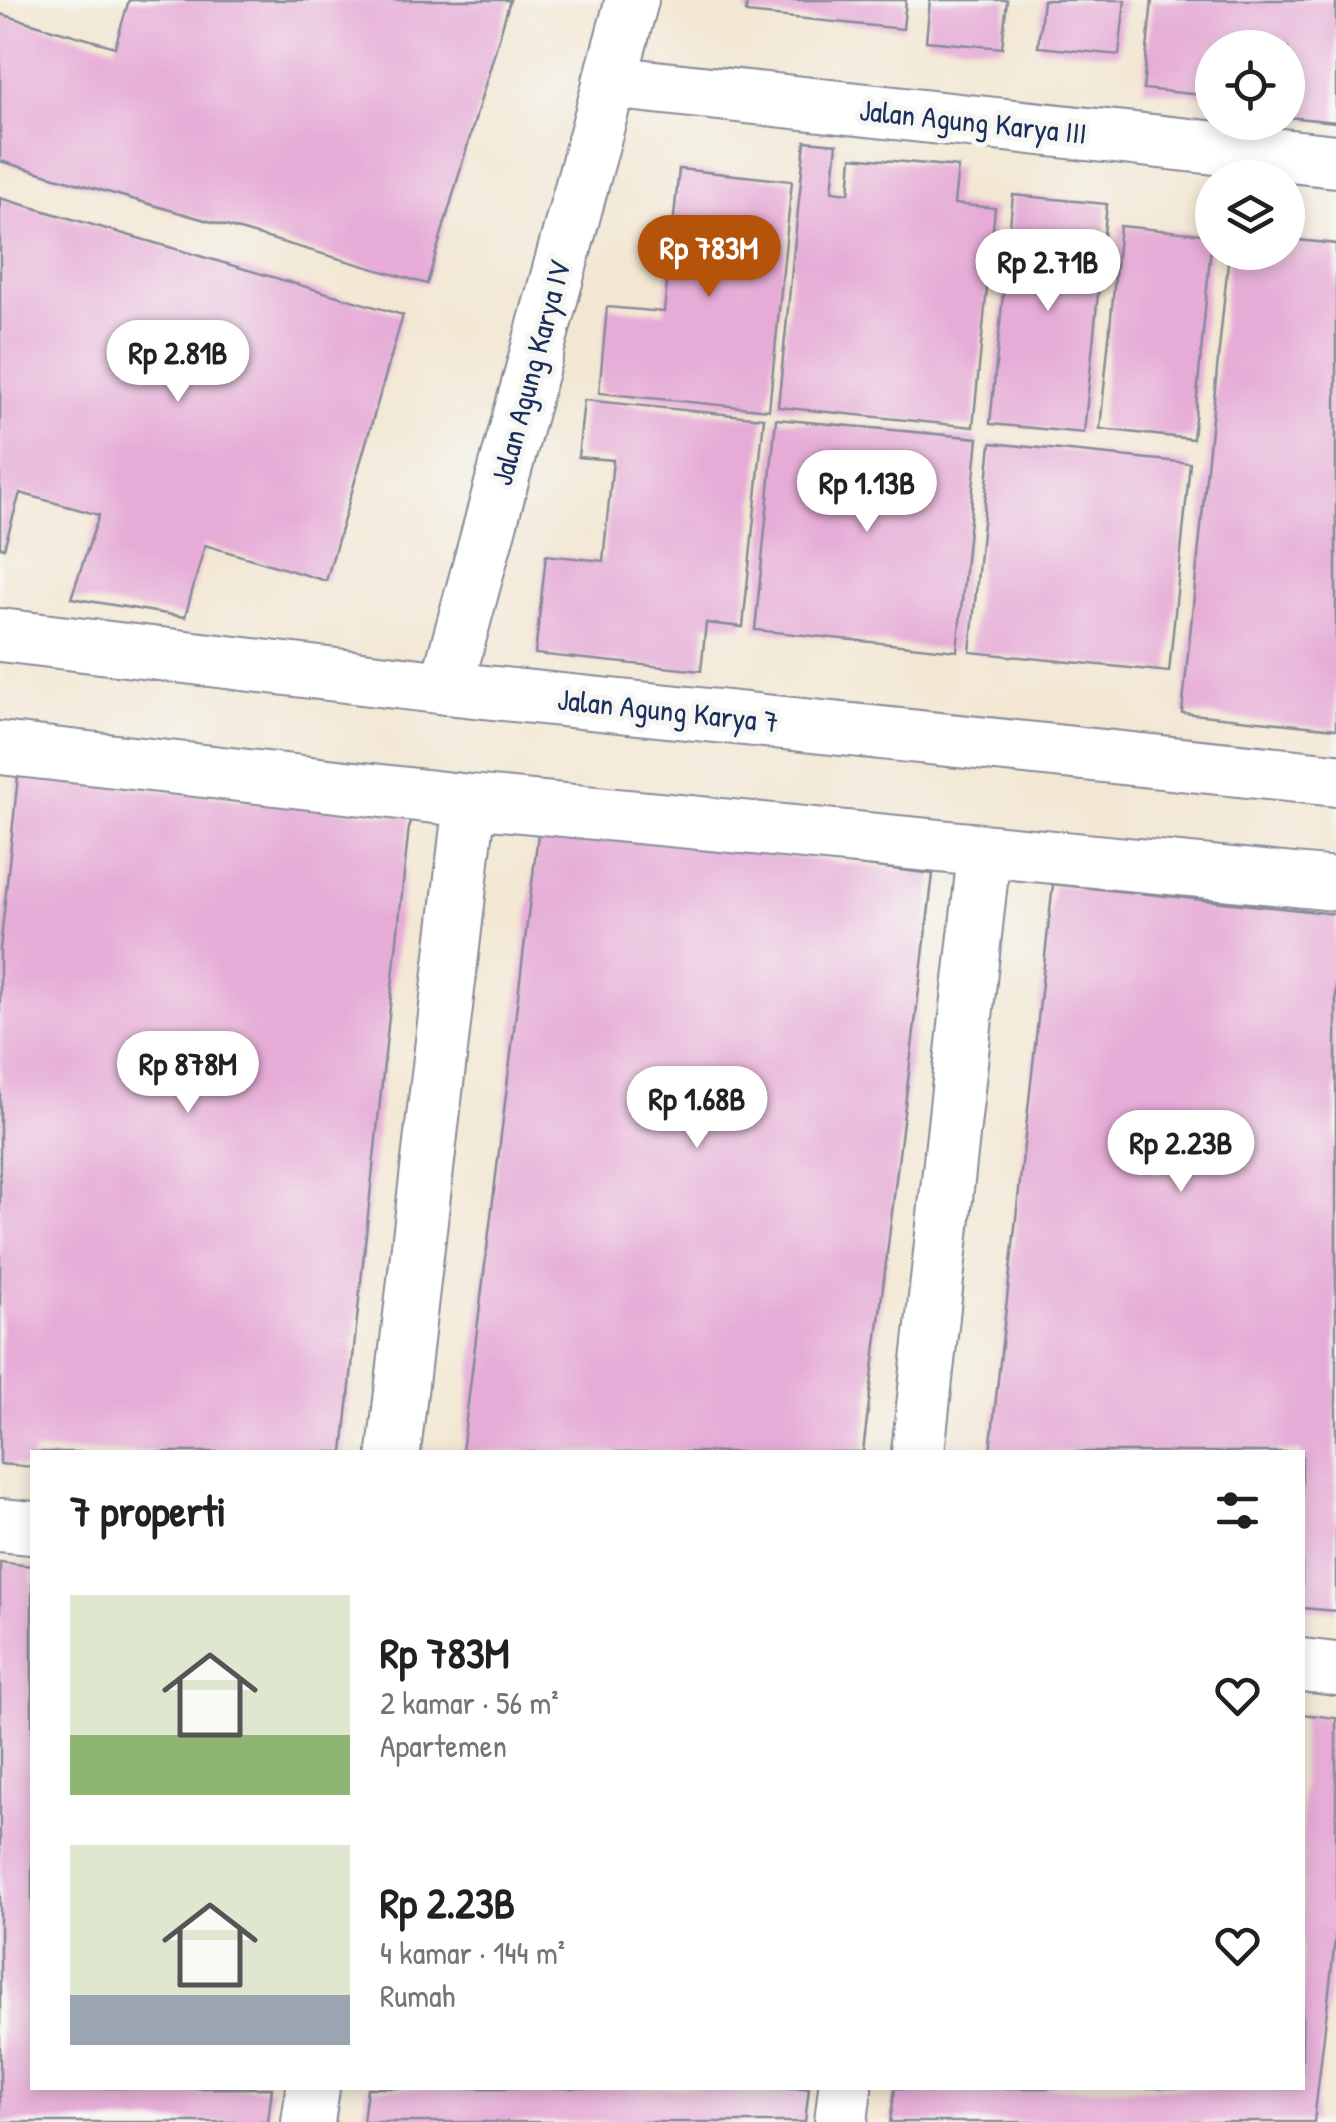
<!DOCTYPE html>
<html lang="id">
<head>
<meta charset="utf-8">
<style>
  :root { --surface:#fff; --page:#f2f2f2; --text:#202124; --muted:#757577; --accent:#b45309 }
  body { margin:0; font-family:"Patrick Hand",sans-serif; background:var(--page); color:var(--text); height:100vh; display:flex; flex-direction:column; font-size:38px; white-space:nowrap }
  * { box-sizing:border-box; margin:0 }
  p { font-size:32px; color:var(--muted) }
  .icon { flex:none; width:55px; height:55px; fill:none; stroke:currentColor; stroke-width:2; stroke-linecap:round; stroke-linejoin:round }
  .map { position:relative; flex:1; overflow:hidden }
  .side { position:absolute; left:30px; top:1450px; width:1275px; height:640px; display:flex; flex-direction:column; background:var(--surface); border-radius:0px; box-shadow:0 5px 15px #0003 }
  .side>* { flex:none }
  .fabs { position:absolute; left:1195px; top:30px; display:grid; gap:20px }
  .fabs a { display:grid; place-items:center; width:110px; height:110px; border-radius:50%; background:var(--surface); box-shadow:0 5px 15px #0003; font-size:50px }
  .price { position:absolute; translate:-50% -85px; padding:0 22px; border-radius:35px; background:#fff; color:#222; font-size:32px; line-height:65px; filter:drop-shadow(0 2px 5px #0008) }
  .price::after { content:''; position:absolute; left:50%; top:60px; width:30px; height:22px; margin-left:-15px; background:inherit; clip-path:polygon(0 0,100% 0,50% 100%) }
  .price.active { background:var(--accent); color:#fff }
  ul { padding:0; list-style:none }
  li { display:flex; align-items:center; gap:30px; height:250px; padding:0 40px }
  li span { display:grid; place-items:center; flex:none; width:280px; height:200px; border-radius:0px; color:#555 }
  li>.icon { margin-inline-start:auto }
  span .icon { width:120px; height:120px; fill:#fffc; stroke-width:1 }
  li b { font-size:42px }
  h2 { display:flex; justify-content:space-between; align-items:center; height:120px; padding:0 40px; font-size:42px }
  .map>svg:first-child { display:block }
</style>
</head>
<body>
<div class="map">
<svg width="1336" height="2122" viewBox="0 0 1336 2122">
  <rect width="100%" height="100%" fill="#f6f6f2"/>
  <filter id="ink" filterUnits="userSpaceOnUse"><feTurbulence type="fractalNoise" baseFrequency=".01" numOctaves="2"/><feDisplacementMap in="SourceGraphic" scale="20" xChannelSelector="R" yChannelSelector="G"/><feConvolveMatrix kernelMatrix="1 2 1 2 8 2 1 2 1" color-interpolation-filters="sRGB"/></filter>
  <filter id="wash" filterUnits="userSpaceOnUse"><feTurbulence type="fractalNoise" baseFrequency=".0048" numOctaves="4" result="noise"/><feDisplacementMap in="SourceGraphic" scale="40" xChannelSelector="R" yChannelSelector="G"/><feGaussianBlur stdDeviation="2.25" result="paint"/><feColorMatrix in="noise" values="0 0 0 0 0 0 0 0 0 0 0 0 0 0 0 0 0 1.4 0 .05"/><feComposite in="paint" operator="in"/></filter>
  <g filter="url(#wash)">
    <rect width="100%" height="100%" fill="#f3e7d3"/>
    <g id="blocks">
      <g fill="#e6acd7">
        <polygon points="129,0 510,0 427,284 0,161 0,14 115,47"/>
        <polygon points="747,0 906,0 903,29 746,13"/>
        <polygon points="930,0 1007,0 1002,48 926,41"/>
        <polygon points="1043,0 1125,0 1119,55 1038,47"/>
        <polygon points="1152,0 1336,0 1336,122 1288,117 1288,48 1212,48 1212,96 1143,89"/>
        <polygon points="805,141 837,144 832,191 849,193 852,157 958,167 954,204 995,208 973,427 778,407"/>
        <polygon points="679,169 792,181 769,410 599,393 607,307 664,312"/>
        <polygon points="1013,195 1107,204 1084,433 990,424"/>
        <polygon points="0,198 403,315 326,581 205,545 185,617 71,598 99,515 20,493 4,548 0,547"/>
        <polygon points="1120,226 1212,235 1193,439 1100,429"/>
        <polygon points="1288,239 1336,244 1336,729 1182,713 1229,252 1288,252"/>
        <polygon points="584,400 764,418 743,627 706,623 701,671 535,654 546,555 603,561 613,460 578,457"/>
        <polygon points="776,419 978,438 957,651 755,630"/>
        <polygon points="991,443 1190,463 1169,672 970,652"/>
        <polygon points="18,776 410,817 343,1452 32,1452 32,1467 0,1464 0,950"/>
        <polygon points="539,826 933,874 863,1452 462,1452"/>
        <polygon points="1053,884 1336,914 1336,1611 1302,1608 1302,1452 990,1452"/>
        <polygon points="0,1562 32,1566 32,2088 272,2088 268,2122 0,2122"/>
        <polygon points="1302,1714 1336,1718 1336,1931 1314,2122 890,2122 895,2088 1302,2088"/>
        <polygon points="367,2088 809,2088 805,2122 363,2122"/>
      </g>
    </g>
  </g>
  <g filter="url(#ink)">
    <use href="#blocks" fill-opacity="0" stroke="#878b98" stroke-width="2.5"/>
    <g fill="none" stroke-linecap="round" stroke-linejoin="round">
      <g stroke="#878b98" stroke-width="56">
        <g id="minor">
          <polyline points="609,82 1336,161"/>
          <polyline points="0,635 446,688 1336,780"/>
          <polyline points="446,688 632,0"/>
          <polyline points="0,748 470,801 394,1452"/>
          <polyline points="470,801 1336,884"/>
          <polyline points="918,1452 984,854"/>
          <polyline points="0,1525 32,1528"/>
          <polyline points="1302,1665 1336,1669"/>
          <polyline points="308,2122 313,2088"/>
          <polyline points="841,2122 845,2088"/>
        </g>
      </g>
      <use href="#minor" stroke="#fff" stroke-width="52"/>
    </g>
  </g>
  <g text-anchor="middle" stroke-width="10" stroke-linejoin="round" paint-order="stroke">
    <g font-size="30" fill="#1b2f5e" stroke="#f6f6f2">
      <text transform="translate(973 122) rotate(6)" y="10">Jalan Agung Karya III</text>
      <text transform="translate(531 373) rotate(-75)" y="10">Jalan Agung Karya IV</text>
      <text transform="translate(668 711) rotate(6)" y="10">Jalan Agung Karya 7</text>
    </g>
  </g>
</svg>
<div class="fabs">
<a><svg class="icon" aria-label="locate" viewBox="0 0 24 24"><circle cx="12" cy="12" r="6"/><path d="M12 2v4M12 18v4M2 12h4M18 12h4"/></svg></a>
<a><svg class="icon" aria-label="layers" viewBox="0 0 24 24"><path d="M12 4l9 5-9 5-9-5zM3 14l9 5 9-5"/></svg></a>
</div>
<b class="price active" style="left:709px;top:300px">Rp 783M</b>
<b class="price" style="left:1048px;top:314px">Rp 2.71B</b>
<b class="price" style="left:178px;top:405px">Rp 2.81B</b>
<b class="price" style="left:867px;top:535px">Rp 1.13B</b>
<b class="price" style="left:188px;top:1116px">Rp 878M</b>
<b class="price" style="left:697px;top:1151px">Rp 1.68B</b>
<b class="price" style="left:1181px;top:1195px">Rp 2.23B</b>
<section class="side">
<h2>7 properti<svg class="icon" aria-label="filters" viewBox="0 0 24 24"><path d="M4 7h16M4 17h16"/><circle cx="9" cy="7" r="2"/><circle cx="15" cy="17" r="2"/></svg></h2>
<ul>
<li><span style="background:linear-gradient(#dfe7d0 70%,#8fb573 0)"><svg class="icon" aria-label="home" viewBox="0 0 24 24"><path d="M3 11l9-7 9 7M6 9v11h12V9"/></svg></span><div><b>Rp 783M</b><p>2 kamar · 56 m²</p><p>Apartemen</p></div><svg class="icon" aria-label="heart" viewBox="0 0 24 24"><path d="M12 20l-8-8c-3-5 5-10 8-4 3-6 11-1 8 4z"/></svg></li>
<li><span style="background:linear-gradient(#dfe7d0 75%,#9aa5b1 0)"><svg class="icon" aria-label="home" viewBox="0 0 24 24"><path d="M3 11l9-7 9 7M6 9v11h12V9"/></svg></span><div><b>Rp 2.23B</b><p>4 kamar · 144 m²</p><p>Rumah</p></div><svg class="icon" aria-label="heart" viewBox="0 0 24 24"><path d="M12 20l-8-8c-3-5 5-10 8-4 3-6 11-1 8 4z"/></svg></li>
</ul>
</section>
</div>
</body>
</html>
